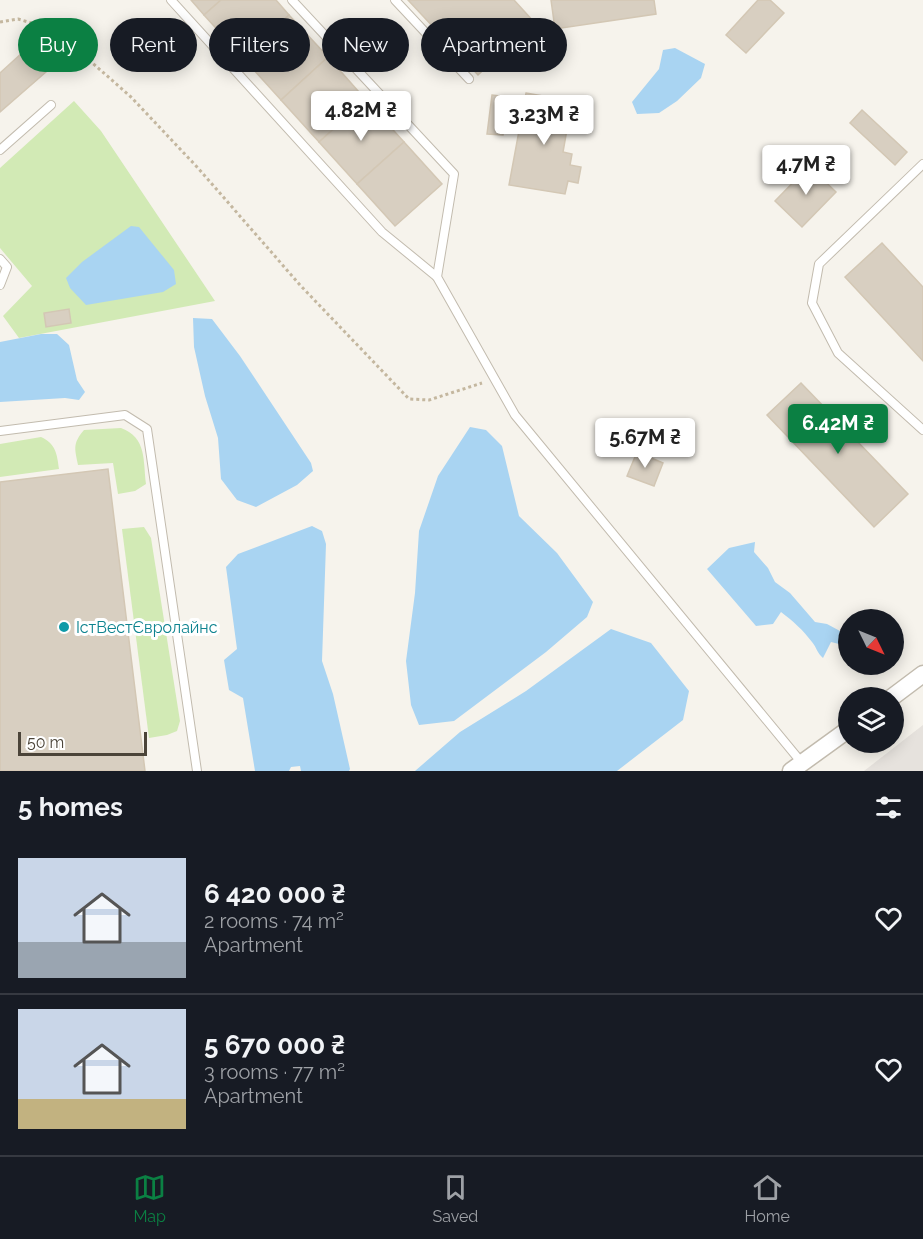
<!DOCTYPE html>
<html lang="en">
<head>
<meta charset="utf-8">
<style>
  :root { --surface:#171b24; --page:#242831; --text:#f1f3f6; --muted:#9ea1a6; --line:#363941; --accent:#0b8043 }
  body { margin:0; font-family:Raleway,sans-serif; background:var(--page); color:var(--text); height:100vh; display:flex; flex-direction:column; font-size:22px; white-space:nowrap }
  * { box-sizing:border-box; margin:0 }
  p { font-size:20px; color:var(--muted) }
  .icon { flex:none; width:33px; height:33px; fill:none; stroke:currentColor; stroke-width:2; stroke-linecap:round; stroke-linejoin:round }
  .map { position:relative; height:771px; overflow:hidden }
  .side { display:flex; flex-direction:column; background:var(--surface); flex:1 }
  .side>* { flex:none }
  .top-card { position:absolute; left:18px; top:18px; width:600px; height:54px; display:flex; gap:12px }
  .needle { width:39px; rotate:133deg }
  .tools { position:absolute; left:838px; top:609px; display:grid; gap:12px }
  .tools a { display:grid; place-items:center; width:66px; height:66px; border-radius:50%; background:var(--surface); box-shadow:0 3px 15px #0003; font-size:30px }
  .scale { position:absolute; left:18px; bottom:15px; width:129px; box-sizing:border-box; padding-left:6px; border:3px solid #4b4439; border-top:0; font-size:16px; line-height:21px; white-space:nowrap; color:#4b4439; -webkit-text-stroke:4px #fff; paint-order:stroke }
  .price { position:absolute; translate:-50% -51px; padding:0 14px; border-radius:6px; background:#fff; color:#222; font-size:20px; line-height:39px; filter:drop-shadow(0 2px 3px #0008) }
  .price::after { content:''; position:absolute; left:50%; top:36px; width:18px; height:14px; margin-left:-9px; background:inherit; clip-path:polygon(0 0,100% 0,50% 100%) }
  .price.current { background:var(--accent); color:#fff }
  ul { padding:0; list-style:none }
  li { display:flex; align-items:center; gap:18px; height:150px; padding:0 18px }
  li+li { border-top:2px solid var(--line) }
  li span { display:grid; place-items:center; flex:none; width:168px; height:120px; border-radius:0px; color:#555 }
  li>.icon { margin-inline-start:auto }
  span .icon { width:72px; height:72px; fill:#fffc; stroke-width:1 }
  li b { font-size:26px }
  h2 { display:flex; justify-content:space-between; align-items:center; height:72px; padding:0 18px; font-size:26px }
  .chip { padding:0 21px; border-radius:27px; background:var(--surface); box-shadow:0 3px 15px #0003; font-size:21px; line-height:54px }
  .chip.current { background:var(--accent); color:#fff }
  .menu { display:flex; justify-content:space-around; align-items:center; height:84px; border-top:2px solid var(--line); background:var(--surface); font-size:16px; color:var(--muted) }
  .menu a { display:grid; justify-items:center; gap:3px }
  .menu .current { color:var(--accent) }
  .map>svg:first-child { display:block }
</style>
</head>
<body>
<div class="map">
<svg width="923" height="771" viewBox="0 0 923 771">
  <rect width="100%" height="100%" fill="#f6f3ec"/>
  <polygon fill="#e6e2dd" points="923,725 923,771 864,771"/>
  <g fill="#d2eab5">
    <polygon points="74,101 101,131 215,301 19,338 3,316 32,286 0,248 0,168"/>
    <path d="M121,428C147,438 143,460 146,484L135,491L118,494L113,463L78,465C75,449 72,444 84,430Z"/>
    <path d="M41,437C56,444 57,454 59,469L0,477V444Z"/>
    <polygon points="144,527 151,538 180,721 177,731 167,735 149,738 122,529"/>
  </g>
  <g fill="#a9d4f2">
    <polygon points="675,48 705,64 701,78 677,101 659,113 637,114 632,102 659,69 663,50"/>
    <polygon points="131,226 139,227 174,270 176,284 163,292 86,305 70,288 66,278 82,262"/>
    <polygon points="193,318 212,319 240,356 311,463 313,471 297,485 256,507 237,500 221,479 218,438 205,396 194,347"/>
    <polygon points="41,334 57,334 69,345 77,380 85,392 79,400 65,398 0,402 0,342"/>
    <polygon points="470,427 486,430 502,446 519,516 557,553 593,602 587,617 546,652 454,721 419,725 411,705 406,661 415,593 419,531 438,476"/>
    <polygon points="312,526 322,531 326,544 322,661 333,694 350,769 349,771 301,771 300,766 291,767 289,771 255,771 243,698 229,690 224,660 237,649 226,567 238,554"/>
    <path d="M755,542L754,552L768,568L775,582L790,593L815,622L827,624L840,631L839,644L831,642L823,658C817,653 817,648 812,642C803,630 793,621 781,612L773,624L756,626L707,569L729,548Z"/>
    <polygon points="611,629 651,643 689,691 683,720 617,771 415,771 460,732 526,691"/>
  </g>
  <g fill="#d8cfc1" stroke="#d3c7b4" stroke-width="1.5">
    <polygon points="191,0 221,0 204,15"/>
    <polygon points="221,0 276,0 289,15 243,58 204,15"/>
    <polygon points="408,0 514,0 534,22 478,75"/>
    <polygon points="551,0 654,0 656,14 555,29"/>
    <polygon points="758,0 770,0 784,13 746,53 726,35"/>
    <polygon points="289,15 328,57 281,100 243,58"/>
    <polygon points="34,42 54,65 0,112 0,73"/>
    <polygon points="328,57 366,100 319,142 281,100"/>
    <polygon points="526,93 572,101 563,152 572,154 570,165 581,167 578,183 568,181 565,194 509,185"/>
    <polygon points="492,95 507,97 503,135 487,134"/>
    <polygon points="366,100 404,142 357,184 319,142"/>
    <polygon points="862,110 907,152 895,165 850,123"/>
    <polygon points="404,142 442,184 395,226 357,184"/>
    <polygon points="809,166 836,192 802,227 775,201"/>
    <polygon points="882,243 923,287 923,361 845,277"/>
    <polygon points="69,309 71,323 46,327 44,313"/>
    <polygon points="801,383 908,494 874,527 767,415"/>
    <polygon points="637,452 663,463 654,486 627,476"/>
    <polygon points="108,469 145,771 0,771 0,482"/>
  </g>
  <g fill="none" stroke-linecap="round" stroke-linejoin="round">
    <g stroke="#c2bbae" stroke-width="10">
      <g id="lane">
        <polyline points="171,0 382,232 437,277"/>
        <polyline points="292,0 454,174 437,277 515,415 802,763"/>
        <polyline points="395,0 469,79"/>
        <polyline points="0,150 51,105"/>
        <polyline points="923,164 819,264 812,303 838,353 923,430"/>
        <polyline points="0,259 7,267 0,285"/>
        <polyline points="0,431 125,415 147,429 197,771"/>
      </g>
    </g>
    <g stroke="#c2bbae" stroke-width="19">
      <g id="street">
        <polyline points="891,698 923,674"/>
        <polyline points="791,771 849,729"/>
      </g>
    </g>
    <polyline stroke="#c4b79f" stroke-width="3" stroke-dasharray="3 3" stroke-linecap="butt" points="0,22 18,19 55,30 131,97 198,168 300,285 409,399 429,400 482,383"/>
    <use href="#lane" stroke="#fff" stroke-width="8"/>
    <use href="#street" stroke="#fff" stroke-width="16"/>
  </g>
  <circle fill="#0f9aa8" stroke="#fff" stroke-width="2" cx="64" cy="627" r="6"/>
  <g text-anchor="middle" stroke-width="6" stroke-linejoin="round" paint-order="stroke">
    <g font-size="16" fill="#0d838f" stroke="#fff" text-anchor="start">
      <text x="76" y="633">ІстВестЄвролайнс</text>
    </g>
  </g>
</svg>
<div class="tools">
<a><svg class="needle" viewBox="-14 -14 28 28"><path d="M0-13l5 13h-10z" fill="#e53935"/><path d="M0 13l5-13h-10z" fill="#9ea1a6"/></svg></a>
<a><svg class="icon" aria-label="layers" viewBox="0 0 24 24"><path d="M12 4l9 5-9 5-9-5zM3 14l9 5 9-5"/></svg></a>
</div>
<div class="scale">50 m</div>
<b class="price" style="left:361px;top:142px">4.82M ₴</b>
<b class="price" style="left:544px;top:146px">3.23M ₴</b>
<b class="price" style="left:806px;top:196px">4.7M ₴</b>
<b class="price current" style="left:838px;top:455px">6.42M ₴</b>
<b class="price" style="left:645px;top:469px">5.67M ₴</b>
<div class="top-card">
<a class="chip current">Buy</a>
<a class="chip">Rent</a>
<a class="chip">Filters</a>
<a class="chip">New</a>
<a class="chip">Apartment</a>
</div>
</div>
<section class="side">
<h2>5 homes<svg class="icon" aria-label="filters" viewBox="0 0 24 24"><path d="M4 7h16M4 17h16"/><circle cx="9" cy="7" r="2"/><circle cx="15" cy="17" r="2"/></svg></h2>
<ul>
<li><span style="background:linear-gradient(#c9d6e8 70%,#9aa5b1 0)"><svg class="icon" aria-label="home" viewBox="0 0 24 24"><path d="M3 11l9-7 9 7M6 9v11h12V9"/></svg></span><div><b>6 420 000 ₴</b><p>2 rooms · 74 m²</p><p>Apartment</p></div><svg class="icon" aria-label="heart" viewBox="0 0 24 24"><path d="M12 20l-8-8c-3-5 5-10 8-4 3-6 11-1 8 4z"/></svg></li>
<li><span style="background:linear-gradient(#c9d6e8 75%,#c2b280 0)"><svg class="icon" aria-label="home" viewBox="0 0 24 24"><path d="M3 11l9-7 9 7M6 9v11h12V9"/></svg></span><div><b>5 670 000 ₴</b><p>3 rooms · 77 m²</p><p>Apartment</p></div><svg class="icon" aria-label="heart" viewBox="0 0 24 24"><path d="M12 20l-8-8c-3-5 5-10 8-4 3-6 11-1 8 4z"/></svg></li>
</ul>
</section>
<nav class="menu">
<a class="current"><svg class="icon" aria-label="map" viewBox="0 0 24 24"><path d="M3 6l6-2 6 2 6-2v14l-6 2-6-2-6 2zM9 4v14M15 6v14"/></svg>Map</a>
<a><svg class="icon" aria-label="saved" viewBox="0 0 24 24"><path d="M7 4h10v16l-5-4-5 4z"/></svg>Saved</a>
<a><svg class="icon" aria-label="home" viewBox="0 0 24 24"><path d="M3 11l9-7 9 7M6 9v11h12V9"/></svg>Home</a>
</nav>
</body>
</html>
